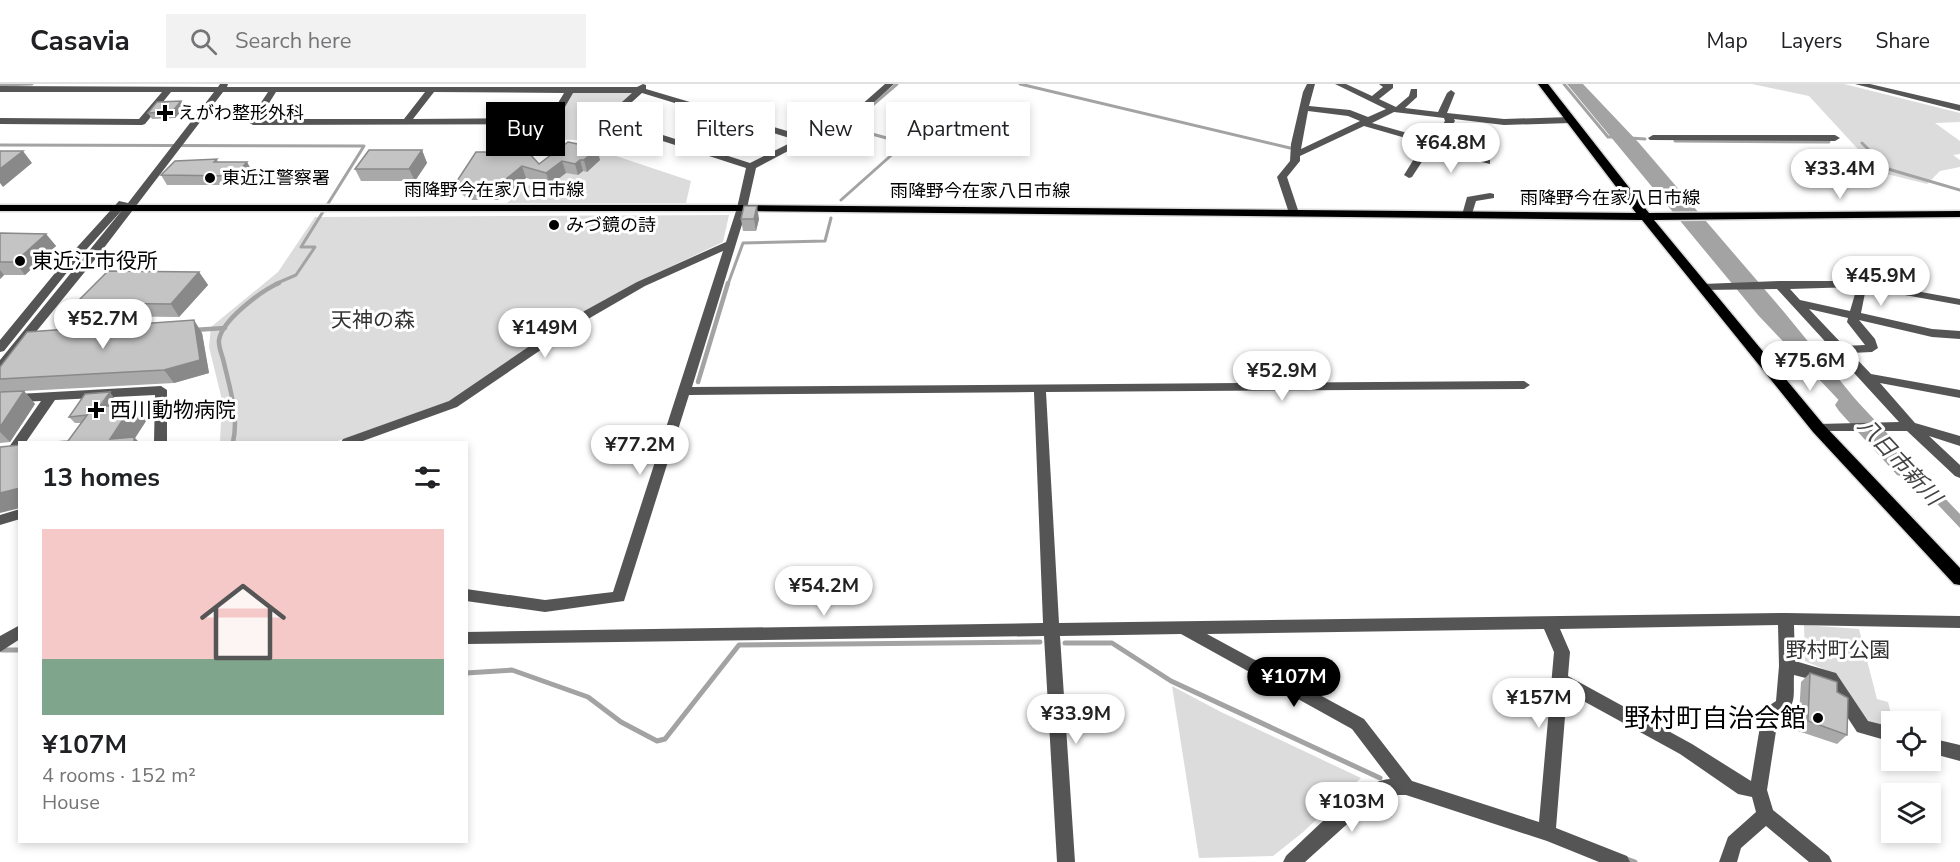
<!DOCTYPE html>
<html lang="en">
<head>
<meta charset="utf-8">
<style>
  :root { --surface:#fff; --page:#f2f2f2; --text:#202124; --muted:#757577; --line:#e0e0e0; --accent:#000 }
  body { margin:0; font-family:"Nunito Sans","Noto Sans JP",sans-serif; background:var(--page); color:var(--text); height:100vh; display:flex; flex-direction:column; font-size:22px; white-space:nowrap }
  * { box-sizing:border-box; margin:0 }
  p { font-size:20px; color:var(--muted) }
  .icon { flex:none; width:33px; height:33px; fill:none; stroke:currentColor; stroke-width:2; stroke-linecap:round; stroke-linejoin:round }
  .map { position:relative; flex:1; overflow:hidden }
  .side { position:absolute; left:18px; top:357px; width:450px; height:402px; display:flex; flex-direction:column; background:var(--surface); border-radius:0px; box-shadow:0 3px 9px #0003 }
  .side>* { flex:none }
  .hud { position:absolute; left:486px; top:18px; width:570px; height:54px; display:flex; gap:12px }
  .tools { position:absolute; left:1881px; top:627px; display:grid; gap:12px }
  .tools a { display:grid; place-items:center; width:60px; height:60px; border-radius:0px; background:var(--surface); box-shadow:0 3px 9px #0003; font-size:30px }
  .price { position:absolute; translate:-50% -51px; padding:0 14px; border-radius:21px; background:#fff; color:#222; font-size:20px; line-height:39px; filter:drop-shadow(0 2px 3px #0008) }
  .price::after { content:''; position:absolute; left:50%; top:36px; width:18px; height:14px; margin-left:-9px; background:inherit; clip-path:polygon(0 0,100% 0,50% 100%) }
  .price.selected { background:var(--accent); color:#fff }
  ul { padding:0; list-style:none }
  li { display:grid; align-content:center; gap:12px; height:318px; padding:0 24px }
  li span { display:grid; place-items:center; height:186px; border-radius:0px; color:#555 }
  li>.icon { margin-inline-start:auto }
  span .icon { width:108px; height:108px; fill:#fffc; stroke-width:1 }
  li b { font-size:26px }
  h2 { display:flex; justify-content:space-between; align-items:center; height:72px; padding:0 24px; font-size:26px }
  .tag { padding:0 21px; border-radius:0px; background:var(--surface); box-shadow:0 3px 9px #0003; font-size:21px; line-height:54px }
  .tag.selected { background:var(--accent); color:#fff }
  header { display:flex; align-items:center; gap:36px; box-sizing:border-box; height:84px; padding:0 30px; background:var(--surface); border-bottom:2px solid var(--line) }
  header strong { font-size:28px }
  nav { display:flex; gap:33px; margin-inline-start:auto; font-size:21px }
  .search { width:420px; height:54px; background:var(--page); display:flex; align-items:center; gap:15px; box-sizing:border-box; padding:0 21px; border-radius:0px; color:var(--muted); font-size:22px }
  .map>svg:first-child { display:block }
</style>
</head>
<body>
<header>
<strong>Casavia</strong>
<div class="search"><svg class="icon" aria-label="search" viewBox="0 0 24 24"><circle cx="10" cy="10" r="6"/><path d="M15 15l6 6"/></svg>Search here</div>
<nav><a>Map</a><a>Layers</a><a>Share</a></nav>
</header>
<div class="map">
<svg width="1960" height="778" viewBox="0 0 1960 778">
  <rect width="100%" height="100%" fill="#fff"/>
  <g fill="#dcdcdc">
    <polygon points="1752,0 1844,0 1960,29 1960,38 1935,39 1960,57 1960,70 1953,71 1960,76 1960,83 1940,87 1927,100 1879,88 1809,12"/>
    <polygon points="573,7 636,8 578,56 546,55"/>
    <polygon points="580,60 691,97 686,119 507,119"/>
    <polygon points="729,131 723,158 636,199 450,317 335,358 220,358 222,316 209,263 211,243 278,188 315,133"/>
    <polygon points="1804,541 1859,545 1877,615 1888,618 1893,637 1892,638 1891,647 1869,640 1835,590 1805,577"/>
    <polygon points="1172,602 1221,628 1361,694 1302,749 1273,772 1199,774"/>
  </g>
  <polygon fill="#a3a3a3" points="1567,0 1583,0 1639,59 1784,228 1887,354 1960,430 1960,444 1758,231"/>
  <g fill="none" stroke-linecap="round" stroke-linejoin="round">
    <g stroke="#a3a3a3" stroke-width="3">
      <polyline points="1020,0 1290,64"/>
      <polyline points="1564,0 1608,53 1619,53"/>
      <polyline points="0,1 32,0"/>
      <polyline points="1630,54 1645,55"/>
      <polyline points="1675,57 1829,58"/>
      <polyline points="1862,59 1888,85 1960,106"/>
      <polyline points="0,61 364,62 301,163 315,163 296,191 275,200"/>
      <polyline points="841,116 905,59 850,44 855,36 897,0"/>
      <polyline points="728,200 743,159 825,157 831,134"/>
    </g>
    <g stroke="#a3a3a3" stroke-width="4.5">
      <polyline points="194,246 225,244"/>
      <polyline points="698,298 728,199"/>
      <path d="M233,358C239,332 230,305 224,279C223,273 218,263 219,256C222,236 261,207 279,199"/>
    </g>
    <g stroke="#a3a3a3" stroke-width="5">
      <polyline points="1065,559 1112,559 1171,597 1380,694"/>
      <polyline points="2,566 20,566"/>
      <polyline points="466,589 512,586 588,613 621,638 657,657 665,655 739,561 1040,558"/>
      <polyline points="1624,774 1635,778"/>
    </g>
    <polygon fill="#a3a3a3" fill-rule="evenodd" points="1847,313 1855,315 1915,379 1919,385 1915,391 1906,394 1897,391 1839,327 1835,321 1839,315"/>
    <g stroke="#dbdbdb" stroke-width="3">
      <polygon id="major" points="1538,0 1548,0 1649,129 1960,127 1960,133 1654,136 1823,340 1960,484 1960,501 1954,500 1813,348 1642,136 742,127 0,127 0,121 742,121 1636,129"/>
    </g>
    <g fill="#555" fill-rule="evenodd">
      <path d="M220,0H228L227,3H637L643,0L646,1V5L804,52L843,37L885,0H894L849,41L807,57L756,84L747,124L692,303L1524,297L1530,301L1524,305L1046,308L1059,539L1786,529L1960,532V544L1794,541L1795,577L1836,589L1868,637L1892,643V658L1857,648L1825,599L1794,591C1793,613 1798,621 1778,634L1767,706L1773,726L1829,772L1832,778H1809L1766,742L1741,764L1737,778H1719L1728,753L1756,728L1752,713L1738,710L1680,670L1567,608L1556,744L1627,772L1630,778H1599L1547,757L1406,711H1384L1365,724L1305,778H1283L1286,772C1308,752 1362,695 1390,695L1352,645L1181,550L1060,552L1075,778H1057L1044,552L466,560V548L1043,539L1034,308L689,311L624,517L545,528L466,517V505L545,516L613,508L723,167L645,202L576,242L457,323L360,358H341L343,355L449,317L568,236L637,198L726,158L737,124L746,84L604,38V34L632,9H573L557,37L552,40L253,41L248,38L268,8H223L97,173L4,287L0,288V276L123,125L77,176L4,267L0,268V256L69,172L119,117L128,119L214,8H171L145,40L142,41L0,40V34L139,35L162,8H0V2L218,3ZM276,8H425L404,35H259ZM434,8L564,9L549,34L413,35ZM642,9L796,56L750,79L613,35ZM1778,541L1779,582L1776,617L1764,625L1762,630L1751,697L1692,660L1568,592L1570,568L1560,545ZM1544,545L1554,568L1539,738L1412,697L1364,635L1207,550Z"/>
      <path d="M1307,0H1315L1309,22L1350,26L1368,33L1386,25L1335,0H1346L1372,12L1383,3L1379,0H1393V4L1379,15L1396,23L1409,12L1411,5H1417V13L1405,24L1438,28L1447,9L1451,6L1455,9L1447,29L1504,35L1571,33L1576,36L1571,39L1504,41L1454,35L1455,37L1439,59L1442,63L1490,76V80L1436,67L1431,61L1426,60L1427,68L1454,76L1449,79L1425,73L1412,93L1409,94L1404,91L1417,70L1418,62L1423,59L1364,42L1300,72V77L1287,93L1299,129L1294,132L1289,129L1277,93L1290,77L1291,60L1303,8ZM1308,27L1348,32L1360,37L1301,65ZM1394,28L1444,34L1445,37L1432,56L1372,39Z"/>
      <polygon points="1855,0 1870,0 1960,21 1960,27"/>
      <polygon points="1653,51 1835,51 1840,54 1835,57 1650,56 1648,54"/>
      <polygon points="1490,109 1494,110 1494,114 1476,117 1471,133 1463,133 1462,131 1467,113"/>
      <path d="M1779,197H1860L1960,215V221L1866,204L1861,229L1932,245L1960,247V255L1932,253L1859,236L1875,255L1878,264L1872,268L1851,269L1871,290L1960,306V314L1880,299L1915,339L1960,352V362L1929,352L1960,381V394L1955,392L1907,347H1813L1812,344L1818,340L1899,338L1777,205L1703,206L1697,203L1703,200ZM1855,203V210L1850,227L1800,216L1790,205ZM1809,225L1848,234L1847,238L1865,261L1844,262Z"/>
      <path d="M161,302L167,306V358H154L155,311L55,316L26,358H20C20,370 11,386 0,391V376L41,317L0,319V311Z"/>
      <polygon points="20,425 20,435 0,441 0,431"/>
      <polygon points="20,541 20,555 0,568 0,552"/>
      <polygon points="1930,654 1960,661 1960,677 1930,669"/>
    </g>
    <use href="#major" fill="#000" fill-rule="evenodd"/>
  </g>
  <g fill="#a9a9a9">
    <polygon points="181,17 185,23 175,34 152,35 148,29"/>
    <polygon points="568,58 600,76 587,88 583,87 578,91 566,89 550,101 526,94 500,116 468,116 461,109 457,97 476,68 539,80"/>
    <polygon points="422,66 427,79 415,97 361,97 355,85"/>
    <polygon points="217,75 218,78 252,87 240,101 167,101 161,91"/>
    <polygon points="741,135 759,135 756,147 743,147"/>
    <polygon points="0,149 46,150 56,162 25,191 4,191 0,195"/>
    <polygon points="199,188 208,201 179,233 86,232 76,219"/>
    <polygon points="202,249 209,289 174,299 24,307 35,320 10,358 0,359 0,308 1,308 0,307 0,283"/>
    <polygon points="115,315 111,322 133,320 146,337 135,354 68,357 81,339 75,339 69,333"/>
    <polygon points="1810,589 1837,608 1847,651 1837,660 1798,647 1801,598"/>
  </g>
  <g fill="#898989">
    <polygon points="181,17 185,23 175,34 172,28"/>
    <polygon points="597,64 600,76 587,88 584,76"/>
    <polygon points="422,66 427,79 415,97 409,85"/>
    <polygon points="23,67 32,79 3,103 0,99 0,85"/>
    <polygon points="580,76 583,87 578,91 575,80"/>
    <polygon points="562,77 566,89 550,101 546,89"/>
    <polygon points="247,78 252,87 240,101 234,92"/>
    <polygon points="522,82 526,94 500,116 495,104"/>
    <polygon points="757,122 759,135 756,147 754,135"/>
    <polygon points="46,150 56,162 25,191 15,178"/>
    <polygon points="0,186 4,191 0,195"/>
    <polygon points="199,188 208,201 179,233 171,220"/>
    <polygon points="194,236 202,249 209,289 174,299 164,286"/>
    <polygon points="24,307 35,320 10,358 0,348 0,343"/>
    <polygon points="110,308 115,315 100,337 95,331"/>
    <polygon points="133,320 146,337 135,354 139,358 110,355"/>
    <polygon points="20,404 20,424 0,429 0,409"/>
  </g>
  <g fill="#c4c4c4" stroke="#898989" stroke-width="1.5">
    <polygon points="181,17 172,28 148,29 157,18"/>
    <polygon points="568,58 597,64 584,76 580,76 575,80 562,77 546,89 522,82 495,104 463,104 457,97 476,68 528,68 539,80"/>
    <polygon points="369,66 422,66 409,85 355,85"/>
    <polygon points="0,67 23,67 0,85"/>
    <polygon points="217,75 214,78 247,78 234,92 161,91 175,77"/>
    <polygon points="744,122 757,122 754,135 741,135"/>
    <polygon points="0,149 46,150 15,178 0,178"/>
    <polygon points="108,187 199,188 171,220 76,219"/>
    <polygon points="194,236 200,276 164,286 0,295 0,283 27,248"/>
    <polygon points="24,307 0,343 0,308"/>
    <polygon points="110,308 100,322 93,323 87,331 69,333 85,310"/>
    <polygon points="133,320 110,355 134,353 134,358 55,358 68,357 93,323"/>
    <polygon points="20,361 20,404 0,409 0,363"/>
    <polygon points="1810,589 1837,598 1837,608 1848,614 1847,651 1808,637"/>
  </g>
  <g fill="#000" stroke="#fff" stroke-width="2">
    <path d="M162 20h6v6h6v6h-6v6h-6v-6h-6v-6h6z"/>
    <circle cx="210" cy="94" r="6"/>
    <circle cx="554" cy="141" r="6"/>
    <circle cx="20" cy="177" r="6"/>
    <path d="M93 317h6v6h6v6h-6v6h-6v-6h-6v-6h6z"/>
    <circle cx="1818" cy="634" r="6"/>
  </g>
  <g text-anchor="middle" stroke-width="6" stroke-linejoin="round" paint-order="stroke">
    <g font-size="18" fill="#000" stroke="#fff" text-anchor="start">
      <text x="178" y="35">えがわ整形外科</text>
      <text x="222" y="100">東近江警察署</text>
      <text x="566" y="147">みづ鏡の詩</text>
    </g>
    <g font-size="18" fill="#000" stroke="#fff">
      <text x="494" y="112">雨降野今在家八日市線</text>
      <text x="980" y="113">雨降野今在家八日市線</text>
      <text x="1610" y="120">雨降野今在家八日市線</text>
    </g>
    <g font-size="21" fill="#000" stroke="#fff" text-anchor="start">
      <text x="32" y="184">東近江市役所</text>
      <text x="110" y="333">西川動物病院</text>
    </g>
    <g font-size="21" fill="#333" stroke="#fff">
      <text x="373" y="243">天神の森</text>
      <text x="1838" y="573">野村町公園</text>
    </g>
    <g font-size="22" font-style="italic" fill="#444" stroke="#fff">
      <text transform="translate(1900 377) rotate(47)" y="8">八日市新川</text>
    </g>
    <g font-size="26" fill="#000" stroke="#fff" text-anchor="end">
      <text x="1806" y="643">野村町自治会館</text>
    </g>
  </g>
</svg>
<div class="tools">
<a><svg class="icon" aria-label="locate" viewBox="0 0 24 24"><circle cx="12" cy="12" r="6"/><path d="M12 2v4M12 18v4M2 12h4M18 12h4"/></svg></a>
<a><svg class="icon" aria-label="layers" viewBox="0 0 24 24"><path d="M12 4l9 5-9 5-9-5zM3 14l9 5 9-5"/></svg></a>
</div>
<b class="price" style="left:1451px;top:90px">¥64.8M</b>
<b class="price" style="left:1840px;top:116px">¥33.4M</b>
<b class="price" style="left:1881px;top:223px">¥45.9M</b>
<b class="price" style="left:103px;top:266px">¥52.7M</b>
<b class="price" style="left:545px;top:275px">¥149M</b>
<b class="price" style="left:1810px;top:308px">¥75.6M</b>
<b class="price" style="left:1282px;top:318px">¥52.9M</b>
<b class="price" style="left:640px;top:392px">¥77.2M</b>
<b class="price" style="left:824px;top:533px">¥54.2M</b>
<b class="price selected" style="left:1294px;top:624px">¥107M</b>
<b class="price" style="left:1539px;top:645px">¥157M</b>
<b class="price" style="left:1076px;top:661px">¥33.9M</b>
<b class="price" style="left:1352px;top:749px">¥103M</b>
<div class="hud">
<a class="tag selected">Buy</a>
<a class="tag">Rent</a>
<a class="tag">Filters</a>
<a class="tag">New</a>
<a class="tag">Apartment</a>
</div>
<section class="side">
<h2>13 homes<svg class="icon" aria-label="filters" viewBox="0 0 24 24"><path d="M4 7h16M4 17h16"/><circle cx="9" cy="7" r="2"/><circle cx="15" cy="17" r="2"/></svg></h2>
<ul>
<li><span style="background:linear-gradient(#f6c9c9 70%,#7fa58c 0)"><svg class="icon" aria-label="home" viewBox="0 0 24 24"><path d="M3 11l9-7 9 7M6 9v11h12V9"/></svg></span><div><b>¥107M</b><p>4 rooms · 152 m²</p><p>House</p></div></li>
</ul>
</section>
</div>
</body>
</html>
